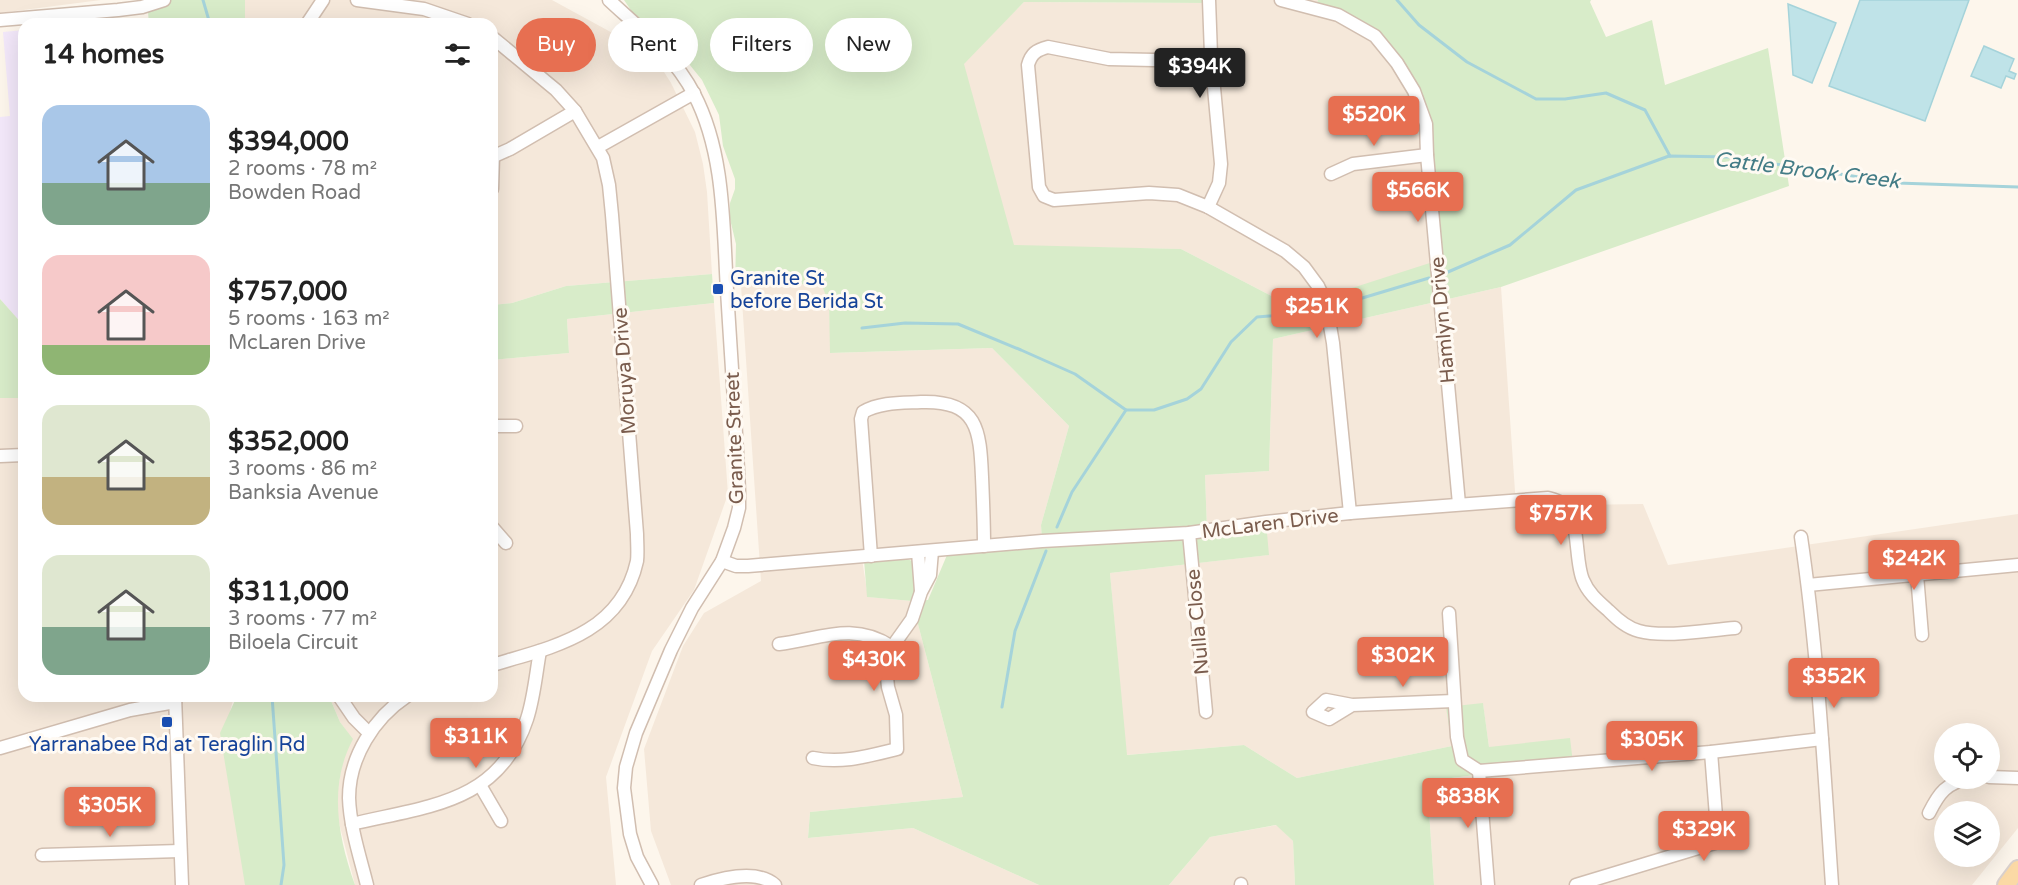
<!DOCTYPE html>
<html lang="en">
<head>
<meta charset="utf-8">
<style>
  :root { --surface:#fff; --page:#f2f2f2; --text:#222; --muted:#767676; --accent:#e76f51 }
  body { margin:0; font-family:"Varela Round",sans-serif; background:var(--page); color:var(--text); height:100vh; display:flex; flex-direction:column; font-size:22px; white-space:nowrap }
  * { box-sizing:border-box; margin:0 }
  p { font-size:20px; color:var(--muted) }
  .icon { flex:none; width:33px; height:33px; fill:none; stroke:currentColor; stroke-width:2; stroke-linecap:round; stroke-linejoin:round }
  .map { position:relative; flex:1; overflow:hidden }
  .panel { position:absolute; left:18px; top:18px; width:480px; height:684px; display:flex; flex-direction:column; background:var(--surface); border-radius:18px; box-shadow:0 6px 24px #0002 }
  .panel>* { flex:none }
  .top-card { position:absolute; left:516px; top:18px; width:570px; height:54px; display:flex; gap:12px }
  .controls { position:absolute; left:1934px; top:723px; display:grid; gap:12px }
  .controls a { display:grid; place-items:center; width:66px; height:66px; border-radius:50%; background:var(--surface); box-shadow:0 6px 24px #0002; font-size:30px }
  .price { position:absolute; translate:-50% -51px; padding:0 14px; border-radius:6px; background:var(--accent); color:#fff; font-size:20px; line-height:39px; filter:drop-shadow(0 2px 3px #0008) }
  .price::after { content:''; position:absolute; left:50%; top:36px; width:18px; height:14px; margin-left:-9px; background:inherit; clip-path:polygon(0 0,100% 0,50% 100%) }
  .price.on { background:#222; color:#fff }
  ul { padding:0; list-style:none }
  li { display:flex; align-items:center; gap:18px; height:150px; padding:0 24px }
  li span { display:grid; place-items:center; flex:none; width:168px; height:120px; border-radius:18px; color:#555 }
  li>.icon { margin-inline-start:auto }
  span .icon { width:72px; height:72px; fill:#fffc; stroke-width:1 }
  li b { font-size:26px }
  h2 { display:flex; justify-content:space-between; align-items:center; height:72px; padding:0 24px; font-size:26px }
  .tag { padding:0 21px; border-radius:27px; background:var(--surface); box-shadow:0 6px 24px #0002; font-size:21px; line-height:54px }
  .tag.on { background:var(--accent); color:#fff }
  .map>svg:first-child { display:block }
</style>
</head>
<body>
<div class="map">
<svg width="2018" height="885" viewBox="0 0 2018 885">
  <rect width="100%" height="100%" fill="#fdf6ec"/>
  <g fill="#f5e8da" fill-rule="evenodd">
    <polygon points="0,0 101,0 0,13"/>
    <polygon points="245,0 552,0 640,48 659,64 671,83 695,132 703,164 707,192 712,274 566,286 512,303 492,305 492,24 245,24"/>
    <polygon points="1209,0 1318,0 1314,8 1375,36 1397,63 1426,124 1437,262 1293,307 1181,249 1013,246 963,64 1024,2 1208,3"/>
    <polygon points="823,278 829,304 831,353 992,348 1069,426 1041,525 1042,541 861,553 868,597 912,601 963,797 810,812 808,838 913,828 1039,885 671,885 651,831 644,749 683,646 704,613 761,581 741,286"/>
    <path d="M1501,287L1516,506L1643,504L1668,565L2018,514V828L1972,885H1434L1427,781L1573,763L1489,747L1483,704L1452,746L1297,778L1244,745L1126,755L1110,573L1268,555L1207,529L1205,475L1269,471L1273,339ZM1944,734H1989V778H1944ZM1944,812H1989V856H1944Z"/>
    <polygon points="714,303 728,494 694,590 652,651 606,777 616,885 355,885 339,823 336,801 343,757 352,739 340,722 329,696 492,696 492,360 569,353 567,319"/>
    <polygon points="24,394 24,696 234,696 230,712 258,885 0,885 0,396"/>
    <polygon points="1277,825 1293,841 1295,885 1169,885 1210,837"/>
  </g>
  <polygon fill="#f3e8fa" points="24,30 24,326 0,299 0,117 10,116 3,32"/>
  <g fill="#d8ecc9">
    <polygon points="147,0 245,0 245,24 149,24"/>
    <polygon points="624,0 1209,0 1208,3 1024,2 964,64 1014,245 1181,249 1293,307 1436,261 1427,155 1414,91 1375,36 1314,9 1318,0 1591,0 1590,2 1606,37 1652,20 1665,85 1768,48 1789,186 1501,287 1273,339 1269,471 1205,475 1207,529 1266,522 1269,555 1110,573 1127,755 1244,745 1297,778 1452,746 1446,707 1483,703 1489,747 1570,738 1573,763 1427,781 1434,885 1295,885 1293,841 1276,825 1210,837 1169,885 1039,885 913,828 808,838 810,812 963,797 912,601 867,597 864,560 904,558 915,562 916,595 913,601 928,600 947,555 1042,541 1041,525 1069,426 992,348 830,353 829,304 823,288 811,284 735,285 736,244 730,219 730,203 735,189 735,179 723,146 719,115 702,80 681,54 639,22"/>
    <polygon points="712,274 714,303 567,319 569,353 492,360 492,305 512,303 566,286"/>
    <polygon points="0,299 24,326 24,398 0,398"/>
    <path d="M237,696H329L340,722L353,739C328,786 338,837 355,885H245L220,733Z"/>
  </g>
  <g fill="#bfe3e8" stroke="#a5d3da" stroke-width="1.5">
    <polygon points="1860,0 1969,0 1925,121 1829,86"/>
    <polygon points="1788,4 1836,23 1812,83 1793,75"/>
    <polygon points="1984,46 2014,59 2009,71 2016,74 2014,79 2006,76 2001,88 1971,76"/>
  </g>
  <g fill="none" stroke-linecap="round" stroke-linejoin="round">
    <g stroke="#a5d3da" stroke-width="3">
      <polyline points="203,0 210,24"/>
      <polyline points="1397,0 1419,25 1467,62 1536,99 1565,99 1606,93 1645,110 1670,156"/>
      <polyline points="1448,272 1510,245 1576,190 1669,156 1731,157 1897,183 2018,187"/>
      <polyline points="1339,305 1429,278"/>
      <polyline points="862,328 905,323 958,324 1021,350 1075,374 1126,410"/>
      <polyline points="1057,527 1072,492 1126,410 1154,410 1187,399 1201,389 1231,342 1257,317 1317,312"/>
      <polyline points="272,696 284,865 281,885"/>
      <polyline points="1002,707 1015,631 1046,551"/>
    </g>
    <g stroke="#d1beb0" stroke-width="15">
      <g id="minor">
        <polyline points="357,0 424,9 468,24"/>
        <path d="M609,0C640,29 674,55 694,94C725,153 723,226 727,290C731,357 736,424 739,491V508L734,528L722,561L692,608L671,650L636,733L626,767L624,788L630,834L637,857L652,885"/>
        <polyline points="1281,0 1338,15 1375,36 1397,63 1414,91 1426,124 1427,155 1459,504"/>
        <polyline points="0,20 118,10 142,7 164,0"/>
        <polyline points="307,24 323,0"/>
        <path d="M492,37L556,90L575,111L603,158L609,185L612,215L637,534C637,542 638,553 637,561C621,634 553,647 492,665"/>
        <path d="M1211,55L1154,60L1109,59L1048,47C1036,50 1031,54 1028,65L1039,187L1044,196L1054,200L1149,193L1178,195L1208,207L1285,251L1304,267L1318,286L1326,303L1333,343L1350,513"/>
        <polyline points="598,147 694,93"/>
        <polyline points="492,157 510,149 575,111"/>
        <polyline points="1331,174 1353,164 1427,155"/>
        <polyline points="492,189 493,156"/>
        <polyline points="1208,207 1219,183 1221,164 1211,55 1209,0"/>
        <polyline points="492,426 516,426"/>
        <polyline points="0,456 24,455"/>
        <polyline points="492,527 506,543"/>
        <polyline points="1189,533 1206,712"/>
        <path d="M1801,537C1818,652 1824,769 1832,885"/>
        <polyline points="918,552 921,591"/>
        <path d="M871,556L861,419L863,412C880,402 902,403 921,402C978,400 980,430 982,477C983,500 984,523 984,546"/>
        <path d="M722,561L736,566H748L1042,541L1189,533L1266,522L1350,513L1548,498C1552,499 1557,500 1561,503C1581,514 1574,560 1583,580C1588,593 1599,602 1609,611C1618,620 1627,628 1639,631C1665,638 1708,630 1735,628"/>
        <polyline points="1917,575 1922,635"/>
        <polyline points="1808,585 2018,565"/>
        <polyline points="1449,613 1457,737 1462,760 1479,771"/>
        <path d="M779,644C820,639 853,621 892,647"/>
        <polyline points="175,696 182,885"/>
        <polyline points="339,696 354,718 369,733"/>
        <polyline points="1352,705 1326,700 1313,712 1329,719 1352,705 1454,701"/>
        <polyline points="0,748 130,710 175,702"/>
        <path d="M813,758C842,764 868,756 897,749L896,715L888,687L886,667L892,647L912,619L921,592L930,575L932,551"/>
        <polyline points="1479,771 1711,752 1822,739"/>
        <polyline points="1479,771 1488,885"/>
        <polyline points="1989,777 2018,778"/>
        <polyline points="480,785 501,821"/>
        <path d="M1929,813C1939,793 1946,783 1970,778"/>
        <path d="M352,824C427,806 499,804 527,719C534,698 536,673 540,651"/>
        <polyline points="42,855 180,851"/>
        <path d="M367,885C360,857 350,827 349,798C349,757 374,718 407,696"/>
        <path d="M701,885C722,878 757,869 775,885"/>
        <polyline points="1241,885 1241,884"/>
        <polyline points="1576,885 1718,842 1711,752"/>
      </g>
    </g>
    <g stroke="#dad1cd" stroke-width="20">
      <polyline id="major" points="2006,885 2018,869"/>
    </g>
    <use href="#minor" stroke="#fff" stroke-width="12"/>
    <use href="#major" stroke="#fbd9a5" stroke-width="16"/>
  </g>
  <g fill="#1a4fb4" stroke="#fffaf3" stroke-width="2">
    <rect x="712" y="283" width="12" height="12" rx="3"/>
    <rect x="161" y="716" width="12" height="12" rx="3"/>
  </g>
  <g text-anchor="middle" stroke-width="6" stroke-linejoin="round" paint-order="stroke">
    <g font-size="20" fill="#164399" stroke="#fffaf3" text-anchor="start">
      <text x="730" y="285">Granite St<tspan x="730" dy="23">before Berida St</tspan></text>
      <text x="167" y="751" text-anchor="middle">Yarranabee Rd at Teraglin Rd</text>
    </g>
    <g font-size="20" fill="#7a5c4d" stroke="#fffaf3">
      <text transform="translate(1442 320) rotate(-95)" y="7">Hamlyn Drive</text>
      <text transform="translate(624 371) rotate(-94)" y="7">Moruya Drive</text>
      <text transform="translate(734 438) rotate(-92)" y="7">Granite Street</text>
      <text transform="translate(1270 523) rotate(-7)" y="7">McLaren Drive</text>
      <text transform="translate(1197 622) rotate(-95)" y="7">Nulla Close</text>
    </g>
    <g font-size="21" font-style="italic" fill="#437c86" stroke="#fffaf3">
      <text transform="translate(1807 170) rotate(7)" y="7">Cattle Brook Creek</text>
    </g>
  </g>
</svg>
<div class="controls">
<a><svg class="icon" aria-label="locate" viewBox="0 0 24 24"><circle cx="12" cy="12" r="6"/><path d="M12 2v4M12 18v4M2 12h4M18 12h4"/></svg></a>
<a><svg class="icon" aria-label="layers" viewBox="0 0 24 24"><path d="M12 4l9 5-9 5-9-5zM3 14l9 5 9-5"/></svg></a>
</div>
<b class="price on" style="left:1200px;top:99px">$394K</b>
<b class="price" style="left:1374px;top:147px">$520K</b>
<b class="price" style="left:1418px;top:223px">$566K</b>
<b class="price" style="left:1317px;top:339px">$251K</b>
<b class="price" style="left:1561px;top:546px">$757K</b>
<b class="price" style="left:1914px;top:591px">$242K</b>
<b class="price" style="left:1403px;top:688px">$302K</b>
<b class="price" style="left:874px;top:692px">$430K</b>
<b class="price" style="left:1834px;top:709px">$352K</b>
<b class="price" style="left:476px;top:769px">$311K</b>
<b class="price" style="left:1652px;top:772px">$305K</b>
<b class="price" style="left:1468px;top:829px">$838K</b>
<b class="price" style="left:110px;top:838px">$305K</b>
<b class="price" style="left:1704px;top:862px">$329K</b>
<div class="top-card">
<a class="tag on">Buy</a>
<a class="tag">Rent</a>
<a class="tag">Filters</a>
<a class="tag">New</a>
</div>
<section class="panel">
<h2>14 homes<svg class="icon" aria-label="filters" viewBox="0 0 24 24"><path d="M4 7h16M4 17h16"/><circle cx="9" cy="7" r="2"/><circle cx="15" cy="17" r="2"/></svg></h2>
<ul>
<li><span style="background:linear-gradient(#a9c7e8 65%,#7fa58c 0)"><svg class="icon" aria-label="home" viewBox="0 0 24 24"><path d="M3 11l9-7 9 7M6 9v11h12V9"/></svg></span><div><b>$394,000</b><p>2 rooms · 78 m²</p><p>Bowden Road</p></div></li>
<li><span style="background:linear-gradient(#f6c9c9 75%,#8fb573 0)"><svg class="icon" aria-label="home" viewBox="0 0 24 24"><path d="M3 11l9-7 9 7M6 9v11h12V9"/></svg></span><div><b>$757,000</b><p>5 rooms · 163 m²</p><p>McLaren Drive</p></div></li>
<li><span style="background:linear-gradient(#dfe7d0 60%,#c2b280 0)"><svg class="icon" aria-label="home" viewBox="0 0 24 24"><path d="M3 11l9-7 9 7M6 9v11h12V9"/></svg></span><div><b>$352,000</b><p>3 rooms · 86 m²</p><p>Banksia Avenue</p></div></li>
<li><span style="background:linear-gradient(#dfe7d0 60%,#7fa58c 0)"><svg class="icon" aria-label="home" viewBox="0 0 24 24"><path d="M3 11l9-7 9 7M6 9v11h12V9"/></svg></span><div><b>$311,000</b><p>3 rooms · 77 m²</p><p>Biloela Circuit</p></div></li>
</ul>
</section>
</div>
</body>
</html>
